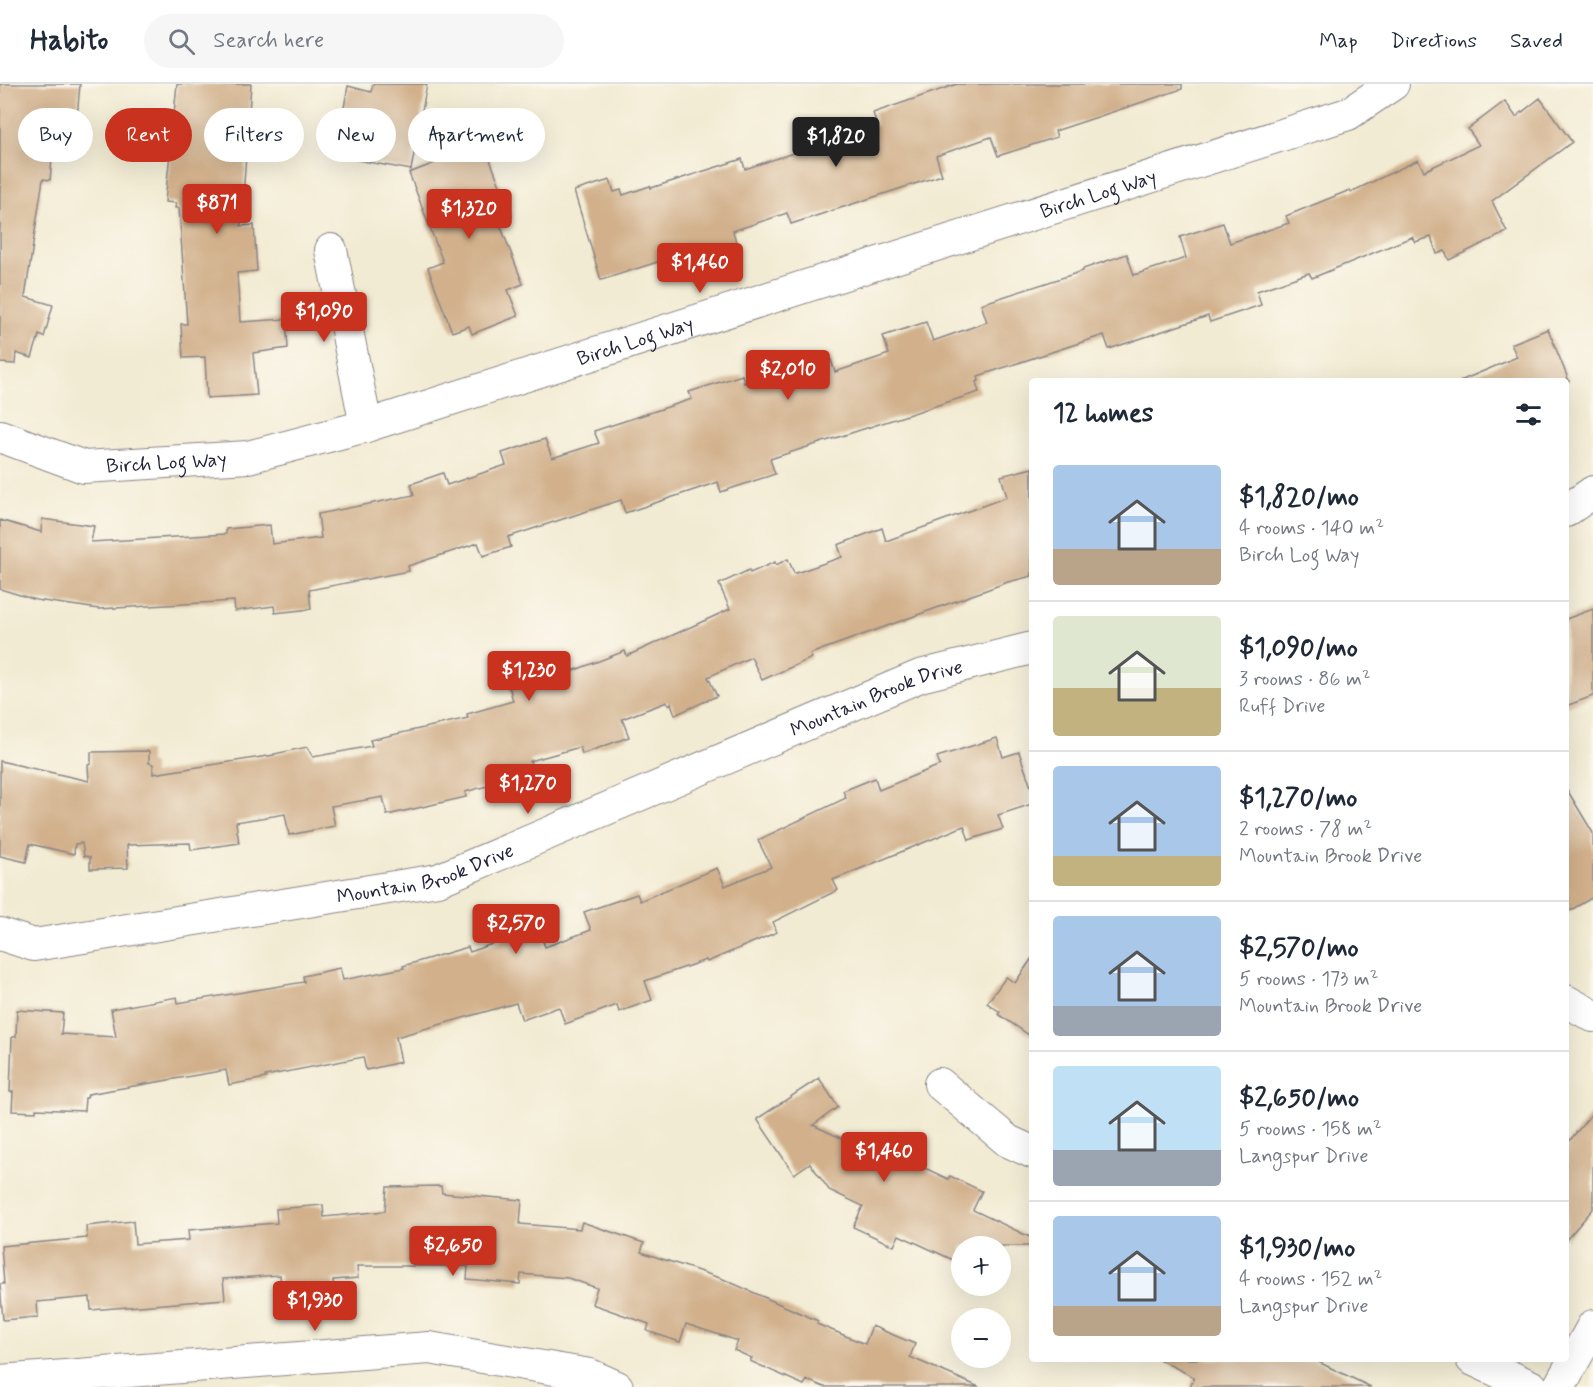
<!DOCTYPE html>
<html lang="en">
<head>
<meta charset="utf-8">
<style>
  :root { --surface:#fff; --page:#f6f6f7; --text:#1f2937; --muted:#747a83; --line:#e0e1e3; --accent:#c8321e }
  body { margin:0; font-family:Mynerve,sans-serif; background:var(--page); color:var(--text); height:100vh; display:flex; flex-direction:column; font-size:22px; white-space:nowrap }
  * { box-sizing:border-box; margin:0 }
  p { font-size:20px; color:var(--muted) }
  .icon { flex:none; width:33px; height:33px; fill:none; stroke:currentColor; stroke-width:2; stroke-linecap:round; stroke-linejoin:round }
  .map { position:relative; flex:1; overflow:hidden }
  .details { position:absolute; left:1029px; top:294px; width:540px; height:984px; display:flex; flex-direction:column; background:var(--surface); border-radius:6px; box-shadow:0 6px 24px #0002 }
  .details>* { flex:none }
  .top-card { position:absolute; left:18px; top:24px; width:570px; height:54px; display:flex; gap:12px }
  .fabs { position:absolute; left:951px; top:1152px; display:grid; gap:12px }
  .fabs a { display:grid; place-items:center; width:60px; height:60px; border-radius:50%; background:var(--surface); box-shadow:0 6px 24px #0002; font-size:30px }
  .price { position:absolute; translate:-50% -51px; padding:0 14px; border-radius:6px; background:var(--accent); color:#fff; font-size:20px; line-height:39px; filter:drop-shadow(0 2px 3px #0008) }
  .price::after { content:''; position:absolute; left:50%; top:36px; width:18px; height:14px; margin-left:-9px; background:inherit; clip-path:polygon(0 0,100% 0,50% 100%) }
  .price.current { background:#222; color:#fff }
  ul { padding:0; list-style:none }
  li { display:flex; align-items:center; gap:18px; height:150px; padding:0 24px }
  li+li { border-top:2px solid var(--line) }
  li span { display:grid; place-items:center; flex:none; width:168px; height:120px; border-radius:6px; color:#555 }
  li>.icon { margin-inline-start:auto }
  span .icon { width:72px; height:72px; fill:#fffc; stroke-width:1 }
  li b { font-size:26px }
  h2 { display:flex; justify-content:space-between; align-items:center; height:72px; padding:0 24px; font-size:26px }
  .pill { padding:0 21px; border-radius:27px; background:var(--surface); box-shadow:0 6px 24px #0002; font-size:21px; line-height:54px }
  .pill.current { background:var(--accent); color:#fff }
  header { display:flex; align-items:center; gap:36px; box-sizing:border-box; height:84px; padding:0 30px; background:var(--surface); border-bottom:2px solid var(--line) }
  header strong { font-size:28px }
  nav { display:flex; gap:33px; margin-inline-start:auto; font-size:21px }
  .search { width:420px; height:54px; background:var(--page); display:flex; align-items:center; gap:15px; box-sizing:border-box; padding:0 21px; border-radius:33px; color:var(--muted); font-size:22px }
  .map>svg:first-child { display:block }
</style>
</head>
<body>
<header>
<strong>Habito</strong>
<div class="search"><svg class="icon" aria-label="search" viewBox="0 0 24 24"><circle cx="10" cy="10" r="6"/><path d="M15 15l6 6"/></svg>Search here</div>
<nav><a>Map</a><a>Directions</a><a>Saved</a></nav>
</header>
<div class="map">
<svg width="1593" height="1303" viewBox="0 0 1593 1303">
  <rect width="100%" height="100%" fill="#fbf7ec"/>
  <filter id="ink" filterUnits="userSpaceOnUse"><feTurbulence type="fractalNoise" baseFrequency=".0167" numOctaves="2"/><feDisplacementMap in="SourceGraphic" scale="12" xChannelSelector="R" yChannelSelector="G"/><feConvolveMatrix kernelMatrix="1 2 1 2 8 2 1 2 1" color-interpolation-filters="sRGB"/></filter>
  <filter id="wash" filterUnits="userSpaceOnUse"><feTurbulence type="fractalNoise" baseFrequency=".008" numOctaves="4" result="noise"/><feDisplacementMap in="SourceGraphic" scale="24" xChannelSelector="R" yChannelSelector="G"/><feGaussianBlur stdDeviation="1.35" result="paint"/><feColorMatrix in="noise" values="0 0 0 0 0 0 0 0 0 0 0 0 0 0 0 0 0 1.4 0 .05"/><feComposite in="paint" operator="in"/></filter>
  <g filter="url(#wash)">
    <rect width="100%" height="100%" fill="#f2ebd3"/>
    <g id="blocks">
      <g fill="#d1b08b">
        <polygon points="0,0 80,0 77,34 70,33 68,55 54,54 50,96 43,95 25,213 53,221 44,253 39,251 32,274 16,269 15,280 0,279"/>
        <polygon points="177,0 251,0 241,142 254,141 257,187 237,189 240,238 286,235 288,264 253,269 257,311 207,314 205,273 183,274 181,240 187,240 179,124 175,124 176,119 165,118"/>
        <polygon points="373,0 427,0 411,86 335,72 348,2 371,8"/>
        <polygon points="957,0 1182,0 1182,5 1055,47 1057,53 998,72 991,53 936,72 942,91 791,140 787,129 733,147 736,158 690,172 689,168 601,196 574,107 610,96 614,108 621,106 623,111 650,102 651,104 742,75 745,85 877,41 873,29"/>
        <polygon points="1540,14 1572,58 1492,117 1507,148 1449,176 1445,167 1437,170 1431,153 1415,158 1412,153 1312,194 1309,189 1257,207 1261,221 1210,238 1208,232 1109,265 1104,251 978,292 979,297 976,298 979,308 770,375 775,390 721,408 718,398 625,429 621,416 508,453 511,463 483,472 478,459 408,482 409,487 309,506 311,525 275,529 274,522 235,527 234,517 99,525 36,516 0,505 0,436 41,448 42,435 94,442 91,458 226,450 226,445 270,441 272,460 321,454 318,430 414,411 411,400 443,389 447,401 506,381 502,369 545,355 552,374 599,359 594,347 692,315 689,308 742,291 744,299 829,270 835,288 889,270 883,252 926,238 933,257 987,238 981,220 1083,187 1083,185 1127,170 1134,191 1186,174 1180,153 1223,139 1230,159 1289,139 1286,132 1350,106 1351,108 1418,76 1424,87 1479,61 1468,45 1505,17 1516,33"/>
        <polygon points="484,60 512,133 499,138 523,200 508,206 518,232 472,250 469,242 452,248 428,184 443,178 409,89"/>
        <polygon points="1548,245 1569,297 1460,297 1517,273 1511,260"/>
        <polygon points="1032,384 1032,492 1008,498 810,570 812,574 762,596 751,573 708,593 717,612 675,631 671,619 669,621 667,618 622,635 629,653 582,670 580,663 530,677 534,689 465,708 466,713 387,731 383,713 331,722 335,742 289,751 285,730 236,738 239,759 191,766 190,759 127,761 128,784 90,785 90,773 84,772 82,759 75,760 74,770 30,760 26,778 0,772 0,677 89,697 88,681 91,680 91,668 149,667 149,679 153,680 153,690 274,671 274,670 307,663 313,673 372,662 370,656 468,634 467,630 513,617 509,602 534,595 536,601 625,567 627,572 730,525 719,500 749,486 750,489 775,478 776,481 788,475 794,489 796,489 842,473 838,461 882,444 886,457 1007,413 1001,392"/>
        <polygon points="1593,525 1593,612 1566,622 1566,535"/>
        <polygon points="997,654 1003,673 1019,668 1032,706 1032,720 998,731 1003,745 969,756 964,742 833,796 838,806 773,838 777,848 707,878 706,876 645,897 652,916 619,928 617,921 565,940 559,923 522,936 516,919 396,953 401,978 366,986 363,973 265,992 266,994 229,1001 226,986 88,1010 87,1014 85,1014 84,1027 36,1025 36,1028 12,1027 13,1008 10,1008 12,953 16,953 17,926 63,929 61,950 116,953 111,925 177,913 178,919 304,898 303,892 340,884 343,896 404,884 403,882 468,863 470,868 538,843 545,863 591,846 584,828 637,810 640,817 717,784 725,802 771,783 758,756 846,714 843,707 875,694 879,706 940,681 937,673"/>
        <polygon points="1566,704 1593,749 1593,813 1566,829"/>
        <polygon points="1032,874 1032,953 998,930 1000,928 987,919 1006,893 1015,899"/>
        <polygon points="819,994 838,1023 813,1041 879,1072 883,1064 948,1095 950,1092 982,1107 973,1126 1032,1154 1032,1162 962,1162 962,1180 899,1151 894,1162 853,1143 863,1122 829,1106 810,1079 794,1090 757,1035"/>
        <polygon points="1593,1028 1593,1125 1566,1156 1566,1061"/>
        <polygon points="441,1102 442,1109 522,1116 520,1140 580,1145 582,1138 644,1159 641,1168 723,1195 818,1237 817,1240 865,1260 872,1242 915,1260 910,1273 979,1303 824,1303 807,1296 804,1301 750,1277 752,1274 734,1266 738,1257 686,1240 680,1258 647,1247 649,1240 592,1220 597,1204 568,1194 521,1190 520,1200 467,1195 468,1182 357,1182 358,1194 333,1196 334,1205 281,1210 280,1191 223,1195 225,1215 91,1226 90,1213 37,1218 38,1233 3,1236 0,1200 4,1200 1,1162 87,1154 86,1142 133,1137 135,1160 189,1156 188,1146 277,1139 276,1125 323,1121 324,1133 385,1127 387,1103"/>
        <polygon points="1158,1275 1312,1275 1371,1303 1190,1303 1194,1293"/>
      </g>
    </g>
  </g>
  <g filter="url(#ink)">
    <use href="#blocks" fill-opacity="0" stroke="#8a8687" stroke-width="1.5"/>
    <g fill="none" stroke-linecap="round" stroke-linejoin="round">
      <g stroke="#8a8687" stroke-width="34">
        <g id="street">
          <polyline points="331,166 366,342"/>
          <path id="s1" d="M0,352L84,383L248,373L366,342L1348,30L1393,0"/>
          <polyline points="1566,427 1593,408"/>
          <path id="s2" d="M0,850L34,861L438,796L920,592L1032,564"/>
          <polyline points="1566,917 1593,932"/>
          <polyline points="940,1000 1008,1057 1032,1068"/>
          <polyline points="1472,1275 1532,1303"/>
          <polyline points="0,1297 429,1264 590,1291 617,1303"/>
          <polyline points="1559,1303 1593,1242"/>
        </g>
      </g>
      <use href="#street" stroke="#fff" stroke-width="32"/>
    </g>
  </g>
  <g text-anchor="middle" stroke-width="4.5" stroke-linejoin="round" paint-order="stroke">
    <g font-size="20" fill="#22223b" stroke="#fbf7ec">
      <text dy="7" stroke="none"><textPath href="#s1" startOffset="1144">Birch Log Way</textPath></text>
      <text dy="7" stroke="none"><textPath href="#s1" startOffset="658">Birch Log Way</textPath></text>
      <text dy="7" stroke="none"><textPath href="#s1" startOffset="172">Birch Log Way</textPath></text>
      <text dy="7" stroke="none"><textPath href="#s2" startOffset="920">Mountain Brook Drive</textPath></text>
      <text dy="7" stroke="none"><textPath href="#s2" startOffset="434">Mountain Brook Drive</textPath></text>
    </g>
  </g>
</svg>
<div class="fabs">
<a>+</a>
<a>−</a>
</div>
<b class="price current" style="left:836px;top:84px">$1,820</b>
<b class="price" style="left:217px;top:151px">$871</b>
<b class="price" style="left:469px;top:156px">$1,320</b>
<b class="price" style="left:700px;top:210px">$1,460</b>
<b class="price" style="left:324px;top:259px">$1,090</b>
<b class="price" style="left:788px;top:317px">$2,010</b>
<b class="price" style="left:529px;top:618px">$1,230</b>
<b class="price" style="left:528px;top:731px">$1,270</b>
<b class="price" style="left:516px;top:871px">$2,570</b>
<b class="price" style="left:884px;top:1099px">$1,460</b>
<b class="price" style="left:453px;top:1193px">$2,650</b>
<b class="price" style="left:315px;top:1248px">$1,930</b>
<div class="top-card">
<a class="pill">Buy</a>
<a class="pill current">Rent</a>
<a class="pill">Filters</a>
<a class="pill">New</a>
<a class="pill">Apartment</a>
</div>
<section class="details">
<h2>12 homes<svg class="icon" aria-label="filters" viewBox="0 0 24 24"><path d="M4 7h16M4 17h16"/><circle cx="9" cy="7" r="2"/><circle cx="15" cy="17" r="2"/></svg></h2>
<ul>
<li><span style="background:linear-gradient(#a9c7e8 70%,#b9a48a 0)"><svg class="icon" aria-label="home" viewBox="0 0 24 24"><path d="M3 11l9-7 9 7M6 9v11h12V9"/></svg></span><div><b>$1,820/mo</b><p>4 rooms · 140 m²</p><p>Birch Log Way</p></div></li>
<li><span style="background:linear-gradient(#dfe7d0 60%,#c2b280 0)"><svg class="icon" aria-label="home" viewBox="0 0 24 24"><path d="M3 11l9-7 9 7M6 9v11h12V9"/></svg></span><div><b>$1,090/mo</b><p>3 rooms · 86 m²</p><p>Ruff Drive</p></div></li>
<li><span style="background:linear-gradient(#a9c7e8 75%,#c2b280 0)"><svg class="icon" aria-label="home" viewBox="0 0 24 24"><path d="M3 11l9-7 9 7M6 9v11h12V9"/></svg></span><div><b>$1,270/mo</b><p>2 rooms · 78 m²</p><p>Mountain Brook Drive</p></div></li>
<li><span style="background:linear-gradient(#a9c7e8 75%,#9aa5b1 0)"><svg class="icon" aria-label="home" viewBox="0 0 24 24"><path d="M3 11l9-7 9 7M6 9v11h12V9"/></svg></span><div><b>$2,570/mo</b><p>5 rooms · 173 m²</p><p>Mountain Brook Drive</p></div></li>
<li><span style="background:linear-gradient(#bfe0f5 70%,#9aa5b1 0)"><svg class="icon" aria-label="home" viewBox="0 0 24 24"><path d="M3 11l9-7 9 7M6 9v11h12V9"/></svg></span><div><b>$2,650/mo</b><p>5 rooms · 158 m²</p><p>Langspur Drive</p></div></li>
<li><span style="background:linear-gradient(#a9c7e8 75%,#b9a48a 0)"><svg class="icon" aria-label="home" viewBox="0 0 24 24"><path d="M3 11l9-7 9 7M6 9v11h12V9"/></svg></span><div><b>$1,930/mo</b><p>4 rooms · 152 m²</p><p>Langspur Drive</p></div></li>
</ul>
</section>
</div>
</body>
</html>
